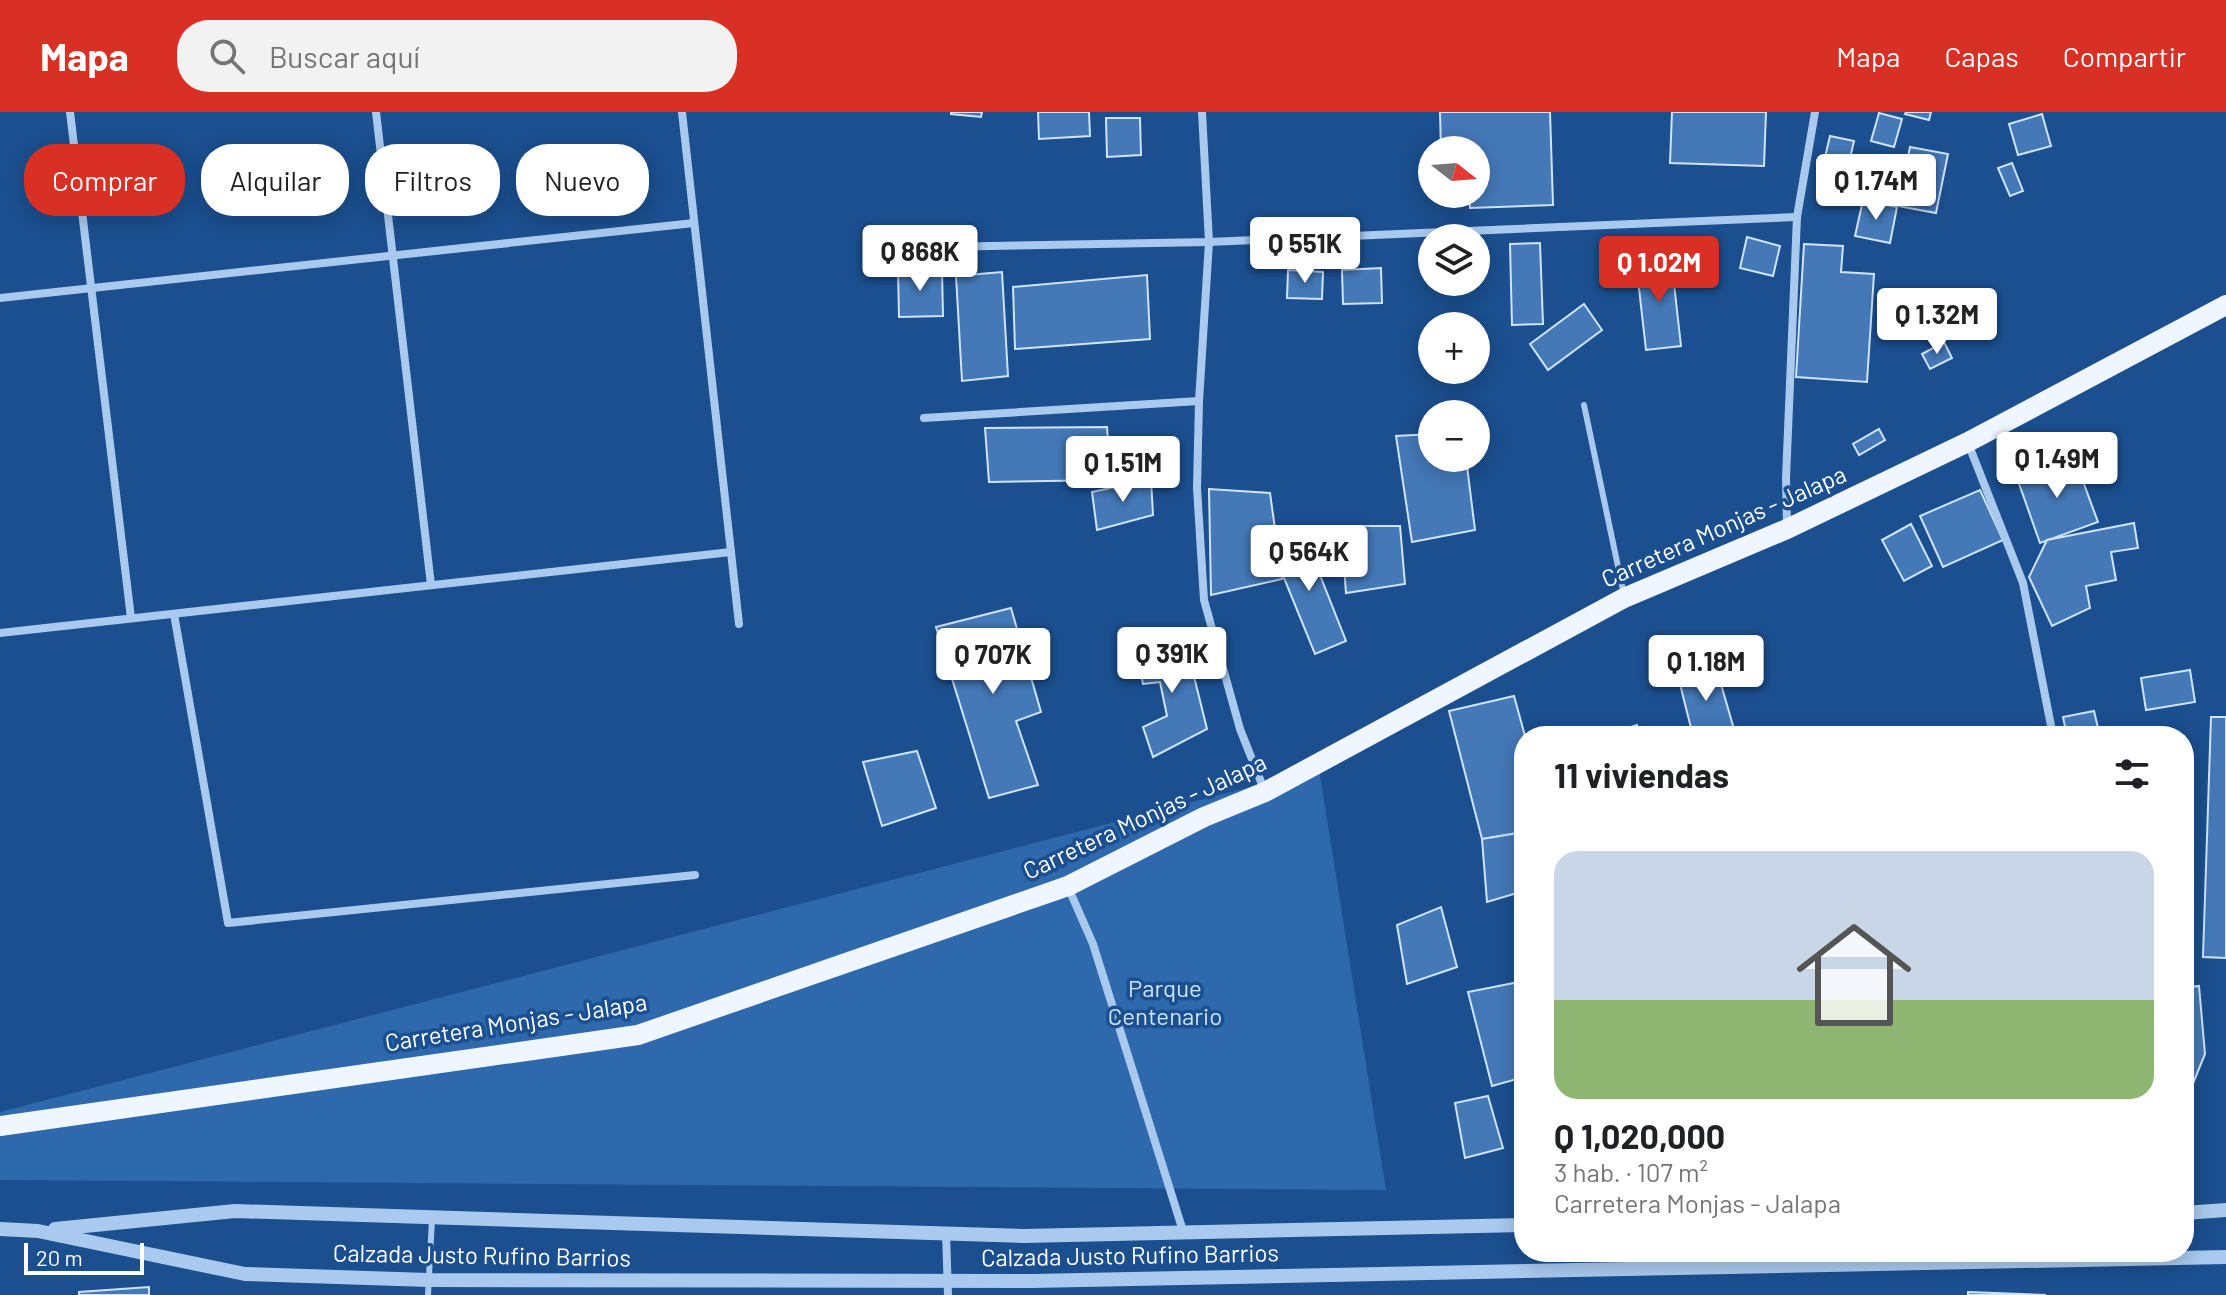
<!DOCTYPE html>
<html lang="es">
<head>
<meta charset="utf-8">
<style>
  :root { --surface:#fff; --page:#f2f2f2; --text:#202124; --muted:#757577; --line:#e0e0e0; --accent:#d93025 }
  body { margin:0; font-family:Barlow,sans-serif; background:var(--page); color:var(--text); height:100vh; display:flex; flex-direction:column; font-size:30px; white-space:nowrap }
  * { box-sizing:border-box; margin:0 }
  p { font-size:26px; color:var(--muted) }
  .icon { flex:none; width:44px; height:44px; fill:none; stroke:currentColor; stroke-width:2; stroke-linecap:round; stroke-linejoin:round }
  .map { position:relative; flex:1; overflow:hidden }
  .details { position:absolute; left:1514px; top:614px; width:680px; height:536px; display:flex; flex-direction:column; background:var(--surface); border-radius:32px; box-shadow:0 4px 20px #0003 }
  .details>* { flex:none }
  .top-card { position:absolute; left:24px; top:32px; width:760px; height:72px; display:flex; gap:16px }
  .needle { width:52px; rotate:107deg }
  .tools { position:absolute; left:1418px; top:24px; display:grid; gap:16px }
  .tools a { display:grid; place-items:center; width:72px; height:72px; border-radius:50%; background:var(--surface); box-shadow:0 4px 20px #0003; font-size:40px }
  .scale { position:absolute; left:24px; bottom:20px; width:120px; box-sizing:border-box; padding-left:8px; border:4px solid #fff; border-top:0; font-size:22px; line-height:28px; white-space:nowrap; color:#fff; -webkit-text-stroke:6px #1b4f8f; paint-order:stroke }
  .price { position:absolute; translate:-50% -68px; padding:0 18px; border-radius:8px; background:#fff; color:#222; font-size:26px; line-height:52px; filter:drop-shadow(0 2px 4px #0008) }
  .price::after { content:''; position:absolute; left:50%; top:48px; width:24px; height:18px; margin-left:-12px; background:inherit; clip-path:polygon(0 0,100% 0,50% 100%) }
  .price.active { background:var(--accent); color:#fff }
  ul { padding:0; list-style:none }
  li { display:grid; align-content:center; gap:16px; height:424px; padding:0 40px }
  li+li { border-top:2px solid var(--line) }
  li span { display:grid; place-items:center; height:248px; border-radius:24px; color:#555 }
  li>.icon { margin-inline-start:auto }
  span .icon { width:144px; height:144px; fill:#fffc; stroke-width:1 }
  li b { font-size:34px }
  h2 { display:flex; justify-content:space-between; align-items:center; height:96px; padding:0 40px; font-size:34px }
  .tag { padding:0 28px; border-radius:32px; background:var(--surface); box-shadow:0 4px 20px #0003; font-size:28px; line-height:72px }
  .tag.active { background:var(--accent); color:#fff }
  header { display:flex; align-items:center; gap:48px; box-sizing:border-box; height:112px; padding:0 40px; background:var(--accent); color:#fff }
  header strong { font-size:38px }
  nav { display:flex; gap:44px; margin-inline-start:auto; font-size:28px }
  .search { width:560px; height:72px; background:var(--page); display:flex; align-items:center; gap:20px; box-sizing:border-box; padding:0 28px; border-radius:32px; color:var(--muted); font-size:30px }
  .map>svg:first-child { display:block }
</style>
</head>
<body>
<header>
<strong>Mapa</strong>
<div class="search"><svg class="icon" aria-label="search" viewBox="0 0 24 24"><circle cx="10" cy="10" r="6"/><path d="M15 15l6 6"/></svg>Buscar aquí</div>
<nav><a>Mapa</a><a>Capas</a><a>Compartir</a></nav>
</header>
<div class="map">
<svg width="2226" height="1183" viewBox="0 0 2226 1183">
  <rect width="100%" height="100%" fill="#1b4f8f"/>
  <polygon fill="#2e69ad" points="1319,657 1386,1078 0,1068 0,1000"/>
  <g fill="#4478b7" stroke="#cfe3fa" stroke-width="2">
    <polygon points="951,0 982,0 981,5 951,2"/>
    <polygon points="1038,0 1089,0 1090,24 1039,27"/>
    <polygon points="1440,0 1550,0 1553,93 1470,96 1469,82 1476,82 1476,38 1441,38"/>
    <polygon points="1672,0 1766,0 1764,54 1670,51"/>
    <polygon points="1906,0 1931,0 1929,8 1905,2"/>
    <polygon points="1879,1 1902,7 1894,35 1871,29"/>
    <polygon points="2042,2 2051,34 2018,43 2009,12"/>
    <polygon points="1106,6 1140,6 1141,43 1107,45"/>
    <polygon points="1830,24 1854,29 1842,81 1818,75"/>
    <polygon points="1910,35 1948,42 1936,101 1898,94"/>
    <polygon points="2012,51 2023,79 2010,84 1998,56"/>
    <polygon points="1863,88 1897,95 1890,131 1855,124"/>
    <polygon points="1747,125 1780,134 1773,164 1740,156"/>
    <polygon points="1540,131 1543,212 1512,213 1510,132"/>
    <polygon points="1804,132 1843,134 1841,160 1874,162 1867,270 1796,265"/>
    <polygon points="1671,145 1681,234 1646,238 1636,150"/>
    <polygon points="1381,156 1382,191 1343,192 1342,158"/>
    <polygon points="898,157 942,158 943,204 899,205"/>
    <polygon points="1288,158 1323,160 1322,187 1287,186"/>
    <polygon points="1002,160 1008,264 962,269 956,164"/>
    <polygon points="1147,163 1150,227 1015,237 1013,175"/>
    <polygon points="1584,192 1602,218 1548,258 1530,232"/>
    <polygon points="1944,230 1952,246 1930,257 1922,242"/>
    <polygon points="1107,315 1111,368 989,370 985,316"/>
    <polygon points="1879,317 1885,328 1859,343 1853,332"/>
    <polygon points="1432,322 1432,346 1466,346 1475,418 1412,430 1396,324"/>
    <polygon points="2074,345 2098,410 2040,431 2017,366"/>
    <polygon points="1151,367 1153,403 1097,418 1092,380"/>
    <polygon points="1209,377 1270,381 1282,467 1211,483"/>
    <polygon points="1980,378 2003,428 1943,455 1920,404"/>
    <polygon points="2134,411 2138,436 2111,440 2116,468 2086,474 2090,496 2052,514 2029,465 2047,428"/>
    <polygon points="1911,412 1932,454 1904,469 1882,428"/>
    <polygon points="1341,414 1400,414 1405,472 1346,481"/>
    <polygon points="1301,415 1346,529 1315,542 1284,466 1278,431"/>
    <polygon points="1011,496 1041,600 1016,609 1038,673 989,686 936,515"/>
    <polygon points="1185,528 1207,617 1153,645 1143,615 1167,604 1160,570 1143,572 1136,538"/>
    <polygon points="1716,555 1736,624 1693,624 1677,560"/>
    <polygon points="2190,558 2195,590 2146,598 2141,566"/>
    <polygon points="1514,584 1525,624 1524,720 1482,727 1449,599"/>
    <polygon points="2094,599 2100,624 2067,624 2063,605"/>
    <polygon points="2211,605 2226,605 2226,846 2203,845"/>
    <polygon points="1637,613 1640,624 1603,624"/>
    <polygon points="917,639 936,696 882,714 863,650"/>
    <polygon points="1524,720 1524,779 1487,790 1482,727"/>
    <polygon points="1441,795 1457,855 1407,872 1397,813"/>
    <polygon points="1524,869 1524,965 1492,974 1468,880"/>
    <polygon points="2199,874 2205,942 2192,974 2184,978 2184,876"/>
    <polygon points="1488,984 1503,1036 1465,1046 1455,991"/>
    <polygon points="149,1175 149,1183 79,1183 79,1180"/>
    <polygon points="1968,1180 2046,1183 1968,1183"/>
  </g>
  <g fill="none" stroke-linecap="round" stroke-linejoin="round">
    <g stroke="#a9c9ee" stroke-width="6">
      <polyline points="1584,293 1624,483"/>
      <polyline points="428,1183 432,1107"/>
    </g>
    <g stroke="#a9c9ee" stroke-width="8">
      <polyline points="70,0 131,506"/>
      <polyline points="376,0 431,473"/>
      <polyline points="682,0 739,512"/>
      <polyline points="1202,0 1209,130 1199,289 1197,376 1204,488 1240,617 1265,680"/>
      <polyline points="884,136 1209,130 1797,105"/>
      <polyline points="0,186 694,111"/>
      <polyline points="924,306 1199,289"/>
      <polyline points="1968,331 2023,471 2053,624"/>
      <polyline points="1787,413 1786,366 1797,105 1815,0"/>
      <polyline points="174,502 228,811 695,763"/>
      <polyline points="0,521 731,440"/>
      <polyline points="1068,775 1093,832 1183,1119"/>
      <polyline points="946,1121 948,1183"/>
    </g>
    <g stroke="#a9c9ee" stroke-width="14">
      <polyline points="2184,1101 2226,1098"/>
      <polyline points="0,1117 38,1119 245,1162 428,1168 1032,1169 2226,1145"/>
      <polyline points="55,1117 235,1099 1024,1124 1524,1113"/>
    </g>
    <polyline stroke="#f0f6ff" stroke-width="20" points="0,1014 638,923 1068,774 1204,705 1265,680 1624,486 1787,417 1968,330 2226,193"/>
  </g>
  <g text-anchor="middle" stroke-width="7" stroke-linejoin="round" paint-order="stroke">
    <g font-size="24" fill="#fff" stroke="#1b4f8f">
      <text transform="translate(1724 415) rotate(-24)" y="8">Carretera Monjas - Jalapa</text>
      <text transform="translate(1145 705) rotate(-25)" y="8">Carretera Monjas - Jalapa</text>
      <text transform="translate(516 911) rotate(-9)" y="8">Carretera Monjas - Jalapa</text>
      <text transform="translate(482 1144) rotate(1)" y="8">Calzada Justo Rufino Barrios</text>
      <text transform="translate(1130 1144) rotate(-1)" y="8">Calzada Justo Rufino Barrios</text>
    </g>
    <g font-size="24" fill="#cfe3fa" stroke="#1b4f8f">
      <text x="1165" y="885">Parque<tspan x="1165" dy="28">Centenario</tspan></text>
    </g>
  </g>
</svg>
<div class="tools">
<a><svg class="needle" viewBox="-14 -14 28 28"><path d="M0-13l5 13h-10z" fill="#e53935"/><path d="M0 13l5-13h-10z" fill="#757577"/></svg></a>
<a><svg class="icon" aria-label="layers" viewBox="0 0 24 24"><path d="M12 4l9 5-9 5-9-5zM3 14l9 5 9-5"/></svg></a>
<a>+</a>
<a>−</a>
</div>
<div class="scale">20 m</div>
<b class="price" style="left:1876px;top:110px">Q 1.74M</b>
<b class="price" style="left:1305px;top:173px">Q 551K</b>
<b class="price" style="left:920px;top:181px">Q 868K</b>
<b class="price active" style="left:1659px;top:192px">Q 1.02M</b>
<b class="price" style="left:1937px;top:244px">Q 1.32M</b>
<b class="price" style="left:2057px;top:388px">Q 1.49M</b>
<b class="price" style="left:1123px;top:392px">Q 1.51M</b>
<b class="price" style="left:1309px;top:481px">Q 564K</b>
<b class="price" style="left:1172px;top:583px">Q 391K</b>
<b class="price" style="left:993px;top:584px">Q 707K</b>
<b class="price" style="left:1706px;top:591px">Q 1.18M</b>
<div class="top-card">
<a class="tag active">Comprar</a>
<a class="tag">Alquilar</a>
<a class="tag">Filtros</a>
<a class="tag">Nuevo</a>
</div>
<section class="details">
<h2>11 viviendas<svg class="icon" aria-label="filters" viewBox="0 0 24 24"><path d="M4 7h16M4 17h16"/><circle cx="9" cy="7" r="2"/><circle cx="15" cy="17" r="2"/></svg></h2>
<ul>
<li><span style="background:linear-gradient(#c9d6e8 60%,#8fb573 0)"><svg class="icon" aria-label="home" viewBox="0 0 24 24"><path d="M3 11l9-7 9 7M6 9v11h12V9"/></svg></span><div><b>Q 1,020,000</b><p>3 hab. · 107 m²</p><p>Carretera Monjas - Jalapa</p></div></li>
</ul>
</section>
</div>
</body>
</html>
